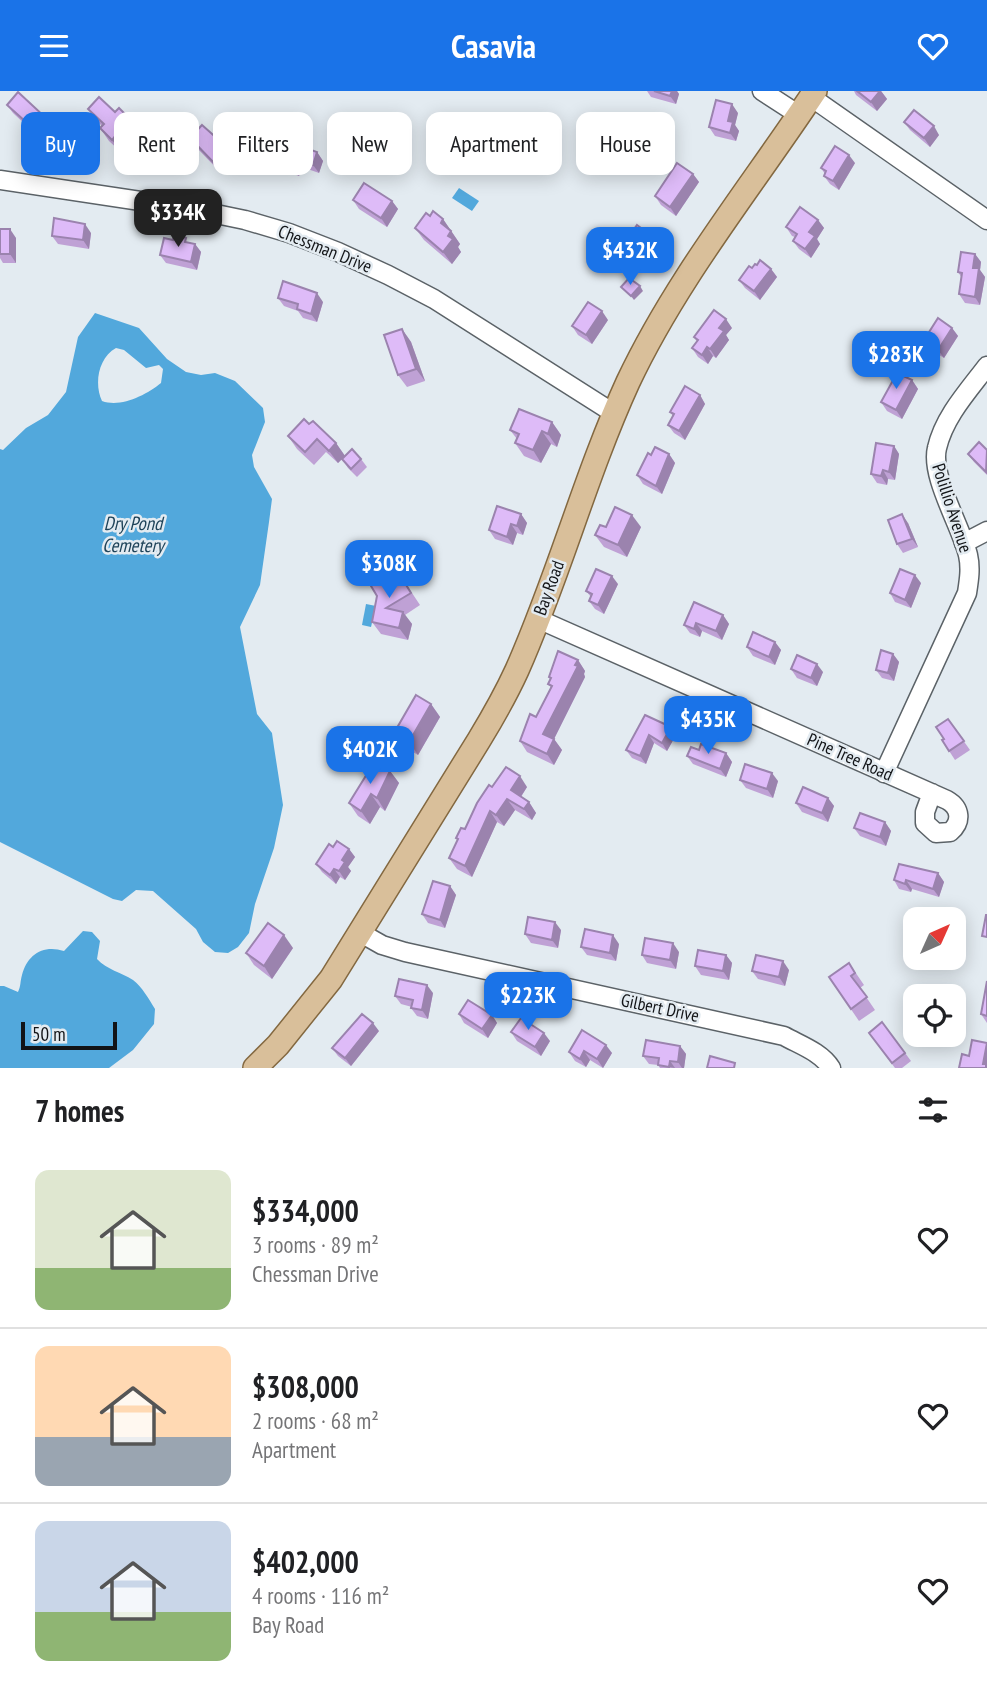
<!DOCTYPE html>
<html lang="en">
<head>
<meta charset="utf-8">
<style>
  :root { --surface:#fff; --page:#f6f6f6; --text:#202124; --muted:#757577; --line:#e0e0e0; --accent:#1a73e8 }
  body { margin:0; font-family:"PT Sans Narrow",sans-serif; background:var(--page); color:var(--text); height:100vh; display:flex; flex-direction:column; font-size:26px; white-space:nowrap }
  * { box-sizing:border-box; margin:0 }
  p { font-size:23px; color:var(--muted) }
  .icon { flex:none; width:38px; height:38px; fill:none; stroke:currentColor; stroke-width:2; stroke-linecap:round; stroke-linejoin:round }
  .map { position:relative; height:977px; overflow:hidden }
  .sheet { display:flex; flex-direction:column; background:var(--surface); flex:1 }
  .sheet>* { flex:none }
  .hud { position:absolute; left:21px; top:21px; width:945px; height:63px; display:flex; gap:14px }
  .needle { width:46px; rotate:45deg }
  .controls { position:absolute; left:903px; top:816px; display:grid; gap:14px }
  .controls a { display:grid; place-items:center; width:63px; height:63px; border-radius:14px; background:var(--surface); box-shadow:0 4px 18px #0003; font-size:35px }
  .scale { position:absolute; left:21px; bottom:18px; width:96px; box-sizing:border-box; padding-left:7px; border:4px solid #121417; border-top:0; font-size:19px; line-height:24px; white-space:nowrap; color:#121417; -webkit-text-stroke:5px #e3ebf1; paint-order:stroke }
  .price { position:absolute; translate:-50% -60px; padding:0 16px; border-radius:14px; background:var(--accent); color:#fff; font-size:23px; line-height:46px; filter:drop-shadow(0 2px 4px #0008) }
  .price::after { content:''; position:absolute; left:50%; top:42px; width:21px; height:16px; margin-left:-10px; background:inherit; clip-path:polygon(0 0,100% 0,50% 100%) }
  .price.active { background:#222; color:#fff }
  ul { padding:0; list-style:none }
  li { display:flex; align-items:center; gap:21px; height:175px; padding:0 35px }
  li+li { border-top:2px solid var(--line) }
  li span { display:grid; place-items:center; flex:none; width:196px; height:140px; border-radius:14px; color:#555 }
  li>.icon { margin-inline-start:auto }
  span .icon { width:84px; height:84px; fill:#fffc; stroke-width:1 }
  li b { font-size:30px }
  h2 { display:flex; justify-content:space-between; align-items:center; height:84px; padding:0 35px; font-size:30px }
  .chip { padding:0 24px; border-radius:14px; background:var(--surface); box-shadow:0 4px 18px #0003; font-size:24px; line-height:63px }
  .chip.active { background:var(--accent); color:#fff }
  header { display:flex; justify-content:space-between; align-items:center; height:91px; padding:0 35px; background:var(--accent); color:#fff; font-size:32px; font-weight:600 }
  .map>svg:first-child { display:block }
</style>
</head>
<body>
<header><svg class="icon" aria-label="menu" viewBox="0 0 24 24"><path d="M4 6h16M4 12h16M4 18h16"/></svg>Casavia<svg class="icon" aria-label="heart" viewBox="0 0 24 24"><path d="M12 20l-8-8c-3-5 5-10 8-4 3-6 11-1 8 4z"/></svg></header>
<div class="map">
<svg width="987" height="977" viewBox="0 0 987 977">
  <rect width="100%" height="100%" fill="#e3ebf1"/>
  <g fill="#52a8dc" fill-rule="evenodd">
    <polygon points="459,97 479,110 472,120 452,107"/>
    <path d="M95,222L139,237L167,268L186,281L201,284L215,282L235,290L263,317L265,331L252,364L254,376L272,408L269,431L260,494L240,536L257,623L272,642L274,656L283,714L274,757L255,813L249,842L238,856L228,862L215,861L203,851L196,838L153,800L136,799L122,810L113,808L0,751V358L3,359L26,337L48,324L66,301L78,246ZM116,257L124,259L146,277L159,274L163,278L161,292C146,304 121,317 102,310C94,293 98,267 116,257Z"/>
    <polygon points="366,513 376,515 371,536 362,534"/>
    <path d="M83,840L92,841L100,850L97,868C107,879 121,881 133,889C142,896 149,908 155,918L154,933L133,959L109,977H0V895H4L18,901C21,895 20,891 22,884C27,864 43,853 64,860Z"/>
  </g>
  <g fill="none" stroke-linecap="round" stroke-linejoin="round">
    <g stroke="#5b6267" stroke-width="21">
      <g id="minor">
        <polyline points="762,0 799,24"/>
        <polyline points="811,6 987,129"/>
        <polyline points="0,89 187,117 245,129 289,142 338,161 388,184 434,208 615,323"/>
        <polyline points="964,452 987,440"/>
        <path d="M538,528L947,709C961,717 962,731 950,741L936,742L925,732V721L932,702"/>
        <path d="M884,682L967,502C969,489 971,477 968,464C961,435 930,385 937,357C944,326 968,300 987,275"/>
        <path d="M359,841L382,854L405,861L784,945C800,954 821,961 831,977"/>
      </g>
    </g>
    <g stroke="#836840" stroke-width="26">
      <path id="major" d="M255,977L278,954L331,888L479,649C493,626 506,603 517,579C559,485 585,385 628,291C677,187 752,95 815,0"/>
    </g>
    <use href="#minor" stroke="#fff" stroke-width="18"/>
    <use href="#major" stroke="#d9bf9a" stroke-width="23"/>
  </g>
  <g fill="#bfa1d5">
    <polygon points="647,0 677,0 679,3 676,13 651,6"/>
    <polygon points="854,0 881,0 887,8 877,20 856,4"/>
    <polygon points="7,14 46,27 52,35 41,48 13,22"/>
    <polygon points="88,18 115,21 138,40 121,61 109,50 100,37 102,35 97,30"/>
    <polygon points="738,22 735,34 739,40 736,50 715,45 709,36"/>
    <polygon points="904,31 939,44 930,56 910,39"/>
    <polygon points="190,47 225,59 224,61 232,72 222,83 196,56"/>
    <polygon points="303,47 309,55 308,58 317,61 323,70 319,82 302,76 299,85 285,80 279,72"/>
    <polygon points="855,72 839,99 830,93 824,85 825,83 821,77"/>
    <polygon points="693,83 699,91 676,125 661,114 655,105"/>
    <polygon points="353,109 392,110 398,118 387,136 359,118"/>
    <polygon points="430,125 443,128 460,153 458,156 461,161 452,173 424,149 415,137"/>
    <polygon points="818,129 824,137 817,148 820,153 811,167 799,158 793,150 795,146 792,145 786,136"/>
    <polygon points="0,138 16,147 16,172 3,172 0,167"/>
    <polygon points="91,142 89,158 58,153 52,145"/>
    <polygon points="190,152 195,153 201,161 197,179 166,172 160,164"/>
    <polygon points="658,154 638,182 626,173 620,165 623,161 621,157"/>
    <polygon points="975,163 981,171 980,179 985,186 980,214 965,212 959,203 962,187 958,181"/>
    <polygon points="757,174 771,178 777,186 760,209 745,197 739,189 752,177"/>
    <polygon points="278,207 323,211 317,231 303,227 298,220 284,215"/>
    <polygon points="608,229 592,253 578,244 572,235"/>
    <polygon points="732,237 726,244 729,249 716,267 713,265 708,273 698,266 692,257 697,251 694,246"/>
    <polygon points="952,237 958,245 944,267 930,258 924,249"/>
    <polygon points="402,238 411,251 425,290 407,296 398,284"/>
    <polygon points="912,289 918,298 902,328 887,320 881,311"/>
    <polygon points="700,304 705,313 685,349 674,342 668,334 673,325 670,321"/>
    <polygon points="552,331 561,344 557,356 551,353 541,372 524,365 515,352 517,348 510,339"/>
    <polygon points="309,333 336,352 345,365 338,372 326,361 314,374 297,358 288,345"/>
    <polygon points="894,355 899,363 895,389 888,388 887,394 877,392 871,383"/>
    <polygon points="987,359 987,384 974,371 968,363"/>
    <polygon points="669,363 675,372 662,403 643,393 637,384 651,364"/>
    <polygon points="342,368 361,368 367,376 357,386 348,377"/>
    <polygon points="521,423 527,432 523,444 517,442 513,454 495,448 489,439"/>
    <polygon points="908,432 918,456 903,462 897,453"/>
    <polygon points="606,436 641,436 627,466 604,456 595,444"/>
    <polygon points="400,484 420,514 405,524 412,533 408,549 381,543 372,531 377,505 396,487"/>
    <polygon points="921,492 911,517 895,511 890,502"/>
    <polygon points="618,493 604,523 595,518 589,510 591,506 586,500"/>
    <polygon points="723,524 729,533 722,549 702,540 700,546 690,542 684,534"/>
    <polygon points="775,551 781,559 775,574 753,565 747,556"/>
    <polygon points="893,563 899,571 894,590 882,587 876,579"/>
    <polygon points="578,569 585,580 584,583 585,586 554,648 562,659 554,674 527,661 520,650 536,626 551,596 548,593 551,589 549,586"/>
    <polygon points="791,578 823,581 817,595 797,587"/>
    <polygon points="431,613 440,626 418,664 403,655 394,642"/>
    <polygon points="645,624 671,636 676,644 667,660 654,652 646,673 632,667 626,659"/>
    <polygon points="948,628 970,659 955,669 942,649 944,648"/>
    <polygon points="699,659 726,662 732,671 726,686 693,673 687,665"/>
    <polygon points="390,680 399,692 385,720 380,716 370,733 358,725 349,712"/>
    <polygon points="740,689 778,690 773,707 746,697"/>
    <polygon points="492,696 527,696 521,706 529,711 536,722 532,729 515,719 504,735 497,731 472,786 457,778 449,767 458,749 456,747 465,738"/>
    <polygon points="828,707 834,715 828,731 802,721 796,712"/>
    <polygon points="885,731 891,740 886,755 860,745 854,737"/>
    <polygon points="333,756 349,758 355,766 348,776 351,780 345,789 340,786 336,793 322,781 316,773"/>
    <polygon points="938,782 944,791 939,806 912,798 911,801 899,798 894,789"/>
    <polygon points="450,795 456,804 445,837 428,832 422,823"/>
    <polygon points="561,839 558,857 531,852 525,843"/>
    <polygon points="619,853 616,870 587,864 581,856"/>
    <polygon points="293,857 272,888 254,874 246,862"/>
    <polygon points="679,861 676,878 647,872 642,864"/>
    <polygon points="726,864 732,872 729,889 701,884 695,875"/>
    <polygon points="849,872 864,894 860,897 875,919 859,930 829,886"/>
    <polygon points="789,879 785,895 758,888 752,880"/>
    <polygon points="987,890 987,932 981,923"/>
    <polygon points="433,902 428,928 417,925 411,917 412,916 401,913 395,905"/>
    <polygon points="459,923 492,924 497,932 488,947 464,932"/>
    <polygon points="882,931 911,970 902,977 895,977 869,942"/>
    <polygon points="582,939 612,962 603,977 590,969 586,976 575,970 569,961"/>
    <polygon points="379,940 351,975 338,965 332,957"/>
    <polygon points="511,941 550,950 541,965 517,950"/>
    <polygon points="680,955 686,963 684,977 660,977 658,974 649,973 643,965"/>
  </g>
  <g fill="#9b83ae">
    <polygon points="672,0 677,0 679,3 676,13 670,5"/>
    <polygon points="880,0 881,0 887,8 877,20 871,11"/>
    <polygon points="732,13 738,22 735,34 739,40 736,50 730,42 728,30"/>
    <polygon points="46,27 52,35 41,48 35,39"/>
    <polygon points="129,27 138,40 121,61 112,49"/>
    <polygon points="934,35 939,44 930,56 924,47"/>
    <polygon points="303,47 309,55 306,64 300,55"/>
    <polygon points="220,50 225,59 222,63 216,54"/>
    <polygon points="317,61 323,70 319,82 313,74"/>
    <polygon points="226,63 232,72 222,83 216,74"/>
    <polygon points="849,64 855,72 839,99 833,90"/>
    <polygon points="296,68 302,76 299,85 293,77"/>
    <polygon points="693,83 699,91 676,125 670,116"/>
    <polygon points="392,110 398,118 387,136 381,127"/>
    <polygon points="443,128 460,153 458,156 461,161 452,173 443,161 441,132"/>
    <polygon points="818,129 824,137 817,148 820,153 811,167 805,158 809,141"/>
    <polygon points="85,133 91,142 89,158 83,149"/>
    <polygon points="10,138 16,147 16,172 10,163"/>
    <polygon points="652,145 658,154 638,182 632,173"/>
    <polygon points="195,153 201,161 197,179 191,171"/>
    <polygon points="975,163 981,171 980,179 985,186 980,214 975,206 973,177"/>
    <polygon points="771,178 777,186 760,209 754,200"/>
    <polygon points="640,195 643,200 634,209 631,205"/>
    <polygon points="317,202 323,211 317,231 311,223"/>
    <polygon points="602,220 608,229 592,253 586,244"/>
    <polygon points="726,228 732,237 726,244 729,249 716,267 710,258 719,237"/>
    <polygon points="952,237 958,245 944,267 938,259"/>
    <polygon points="402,238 411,251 425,290 416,278"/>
    <polygon points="707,256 713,265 708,273 702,264"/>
    <polygon points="912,289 918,298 902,328 896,319"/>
    <polygon points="700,304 705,313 685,349 679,340"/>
    <polygon points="552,331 561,344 557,356 548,343"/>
    <polygon points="542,340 551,353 541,372 533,359"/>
    <polygon points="336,352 345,365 338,372 329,360"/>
    <polygon points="894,355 899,363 895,389 889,381"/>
    <polygon points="669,363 675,372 662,403 656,395"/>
    <polygon points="883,379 888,388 887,394 881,385"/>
    <polygon points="521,423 527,432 523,444 517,435"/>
    <polygon points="902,423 908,432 918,456 912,448"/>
    <polygon points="632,424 641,436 627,466 618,454"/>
    <polygon points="511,433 517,442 513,454 507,446"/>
    <polygon points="915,484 921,492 911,517 905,509"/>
    <polygon points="612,485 618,493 604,523 598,514"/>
    <polygon points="403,521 412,533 408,549 399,537"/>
    <polygon points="723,524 729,533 722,549 716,540"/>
    <polygon points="696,532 702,540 700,546 694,538"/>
    <polygon points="775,551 781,559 775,574 769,566"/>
    <polygon points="893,563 899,571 894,590 888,582"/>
    <polygon points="578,569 585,580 584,583 585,586 551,654 543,643"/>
    <polygon points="817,573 823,581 817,595 811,587"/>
    <polygon points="431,613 440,626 418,664 409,651"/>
    <polygon points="671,636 676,644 667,660 662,652"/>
    <polygon points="649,644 654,652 646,673 640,665"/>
    <polygon points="554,648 562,659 554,674 547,663"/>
    <polygon points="726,662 732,671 726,686 720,678"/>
    <polygon points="390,680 399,692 385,720 377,707"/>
    <polygon points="772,682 778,690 773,707 767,698"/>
    <polygon points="520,685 527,696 518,710 511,699"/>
    <polygon points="371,703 380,716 370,733 361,720"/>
    <polygon points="828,707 834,715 828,731 822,722"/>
    <polygon points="507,708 515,719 504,735 496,724"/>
    <polygon points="529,711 536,722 532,729 524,718"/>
    <polygon points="490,720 497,731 472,786 465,775"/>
    <polygon points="885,731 891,740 886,755 880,746"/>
    <polygon points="349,758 355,766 348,776 351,780 345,789 339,780 342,769"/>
    <polygon points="334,778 340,786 336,793 330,784"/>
    <polygon points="938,782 944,791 939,806 933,798"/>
    <polygon points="906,789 912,798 911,801 905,793"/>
    <polygon points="450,795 456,804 445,837 440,829"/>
    <polygon points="555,831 561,839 558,857 552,849"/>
    <polygon points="284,844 293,857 272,888 264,875"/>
    <polygon points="613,844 619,853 616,870 610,862"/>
    <polygon points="673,852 679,861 676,878 670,869"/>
    <polygon points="726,864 732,872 729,889 723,880"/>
    <polygon points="783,870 789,879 785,895 779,886"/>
    <polygon points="427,894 433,902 428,928 422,919"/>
    <polygon points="492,924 497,932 488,947 482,938"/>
    <polygon points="373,932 379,940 351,975 345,967"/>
    <polygon points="544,942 550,950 541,965 535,956"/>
    <polygon points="987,952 987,977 986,977 983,973"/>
    <polygon points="606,954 612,962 603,977 597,968"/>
    <polygon points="680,955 686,963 684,977 682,977 678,971"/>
    <polygon points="584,960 590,969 586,976 580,968"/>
    <polygon points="670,970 675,977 669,976"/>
  </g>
  <g fill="#debbf8" stroke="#9b83ae" stroke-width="2">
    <polygon points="654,0 672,0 670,5"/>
    <polygon points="857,0 880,0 871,11"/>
    <polygon points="18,1 46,27 35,39 7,14"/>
    <polygon points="99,6 115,21 119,17 129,27 112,49 100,37 104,33 88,18"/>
    <polygon points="716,9 732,13 728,30 733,31 730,42 709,36"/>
    <polygon points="914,19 934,35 924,47 904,31"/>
    <polygon points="202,34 220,50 216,54 226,63 216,74 190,47"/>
    <polygon points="290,42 303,47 300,55 317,61 313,74 296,68 293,77 279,72"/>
    <polygon points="835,55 849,64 833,90 824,85 826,80 821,77"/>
    <polygon points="677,72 693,83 670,116 655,105"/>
    <polygon points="364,92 392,110 381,127 353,109"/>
    <polygon points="800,116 818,129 809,141 815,145 805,158 793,150 797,143 786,136"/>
    <polygon points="433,120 443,128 441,132 451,140 448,145 453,148 443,161 415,137 426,122 430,125"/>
    <polygon points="54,127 85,133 83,149 52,145"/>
    <polygon points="637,134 652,145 632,173 620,165 624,160 621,157"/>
    <rect x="0" y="138" width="10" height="25"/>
    <polygon points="174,144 186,147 185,151 195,153 191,171 160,164 164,147 173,149"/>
    <polygon points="961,161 975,163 973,177 979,177 975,206 959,203 962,182 958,181"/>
    <polygon points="760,169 771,178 754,200 739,189 749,175 752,177 755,173 757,174"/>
    <polygon points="629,187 640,195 631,205 621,196"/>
    <polygon points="283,190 317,202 311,223 297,218 298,213 278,207"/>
    <polygon points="588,211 602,220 586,244 572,235"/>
    <polygon points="714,219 726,228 719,237 724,240 710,258 707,256 702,264 692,257 698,249 694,246"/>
    <polygon points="938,227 952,237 938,259 924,249"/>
    <polygon points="402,238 416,278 398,284 384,244"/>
    <polygon points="897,282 912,289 896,319 881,311"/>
    <polygon points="685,295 700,304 679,340 668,334 674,323 670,321"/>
    <polygon points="519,318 552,331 548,343 542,340 533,359 515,352 519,343 510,339"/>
    <polygon points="304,328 309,333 313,330 336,352 329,360 317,348 305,361 288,345"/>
    <polygon points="979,351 987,359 986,381 968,363"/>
    <polygon points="876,352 894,355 889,381 883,379 881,385 871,383"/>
    <polygon points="655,356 669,363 656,395 637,384 648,362 651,364"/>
    <polygon points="352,358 361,368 351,378 342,368"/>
    <polygon points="497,415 521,423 517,435 511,433 507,446 489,439"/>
    <polygon points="615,416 632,424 618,454 595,444 600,434 606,436"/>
    <polygon points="902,423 912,448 897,453 888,429"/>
    <polygon points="596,478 612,485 598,514 589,510 592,503 586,500"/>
    <polygon points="900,478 915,484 905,509 890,502"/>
    <polygon points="377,483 396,487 400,484 411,502 386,517 403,521 399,537 372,531 377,505 371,495 375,492"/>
    <polygon points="694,511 723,524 716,540 696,532 694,538 684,534"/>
    <polygon points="753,541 775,551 769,566 747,556"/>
    <polygon points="881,559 893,563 888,582 876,579"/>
    <polygon points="558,560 578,569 575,574 578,575 543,643 554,648 547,663 520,650 530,623 536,626 552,595 548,593 551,587 549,586"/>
    <polygon points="797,564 817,573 811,587 791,578"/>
    <polygon points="416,604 431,613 409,651 394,642"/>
    <polygon points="645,624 671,636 662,652 649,644 640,665 626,659"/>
    <polygon points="948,628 964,650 949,660 942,649 944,648 936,636"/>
    <polygon points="701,653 726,662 720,678 687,665 691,656 699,659"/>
    <polygon points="375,670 390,680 377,707 371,703 361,720 349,712"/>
    <polygon points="745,673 772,682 767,698 740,689"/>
    <polygon points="506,676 520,685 511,699 529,711 524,718 507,708 496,724 490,720 465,775 449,767 458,748 456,747 461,737 465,738 477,712 489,694 492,696"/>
    <polygon points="803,696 828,707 822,722 796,712"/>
    <polygon points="860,722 885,731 880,746 854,737"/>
    <polygon points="337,750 349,758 342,769 345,771 339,780 334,778 330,784 316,773 329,753 333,756"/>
    <polygon points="899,773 938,782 933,798 906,789 905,793 894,789"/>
    <polygon points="433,790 450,795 440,829 422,823"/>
    <polygon points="986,824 987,824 987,846 982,845"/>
    <polygon points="528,826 555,831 552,849 525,843"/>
    <polygon points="268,832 284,844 264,875 246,862"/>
    <polygon points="585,838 613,844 610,862 581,856"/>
    <polygon points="645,847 673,852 670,869 642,864"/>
    <polygon points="698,859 726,864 723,880 695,875"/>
    <polygon points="756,864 783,870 779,886 752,880"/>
    <polygon points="849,872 855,882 851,885 867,906 851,918 829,886"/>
    <polygon points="399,888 427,894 422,919 411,917 413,909 395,905"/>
    <polygon points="987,890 987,925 981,923"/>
    <polygon points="468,909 492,924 482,938 459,923"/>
    <polygon points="362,923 373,932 345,967 332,957"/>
    <polygon points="521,927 544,942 535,956 511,941"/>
    <polygon points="882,931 905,962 892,972 869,942"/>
    <polygon points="582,939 606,954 597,968 584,960 580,968 569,961"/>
    <polygon points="646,949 680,955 678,971 670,970 669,976 658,974 659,967 643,965"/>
    <polygon points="972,949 987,952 983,973 986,973 986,977 959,977 962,963 969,965"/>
    <polygon points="710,965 735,972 734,977 707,977"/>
  </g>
  <g text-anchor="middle" stroke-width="5" stroke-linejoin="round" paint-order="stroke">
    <g font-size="18" fill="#121417" stroke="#e3ebf1">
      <text transform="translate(325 158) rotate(22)" y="6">Chessman Drive</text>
      <text transform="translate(952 417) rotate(72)" y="6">Polillio Avenue</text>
      <text transform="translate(549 497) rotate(-70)" y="6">Bay Road</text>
      <text transform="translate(850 666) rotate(24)" y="6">Pine Tree Road</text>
      <text transform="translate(660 917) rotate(12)" y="6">Gilbert Drive</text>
    </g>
    <g font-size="19" font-style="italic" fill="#1e4359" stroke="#e3ebf1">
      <text x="133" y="439">Dry Pond<tspan x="133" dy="22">Cemetery</tspan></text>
    </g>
  </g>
</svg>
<div class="controls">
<a><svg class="needle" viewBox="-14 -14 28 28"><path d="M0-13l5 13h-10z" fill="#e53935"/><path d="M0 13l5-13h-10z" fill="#757577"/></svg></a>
<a><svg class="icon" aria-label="locate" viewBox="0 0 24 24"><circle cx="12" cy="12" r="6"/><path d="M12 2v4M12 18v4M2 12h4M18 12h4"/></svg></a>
</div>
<div class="scale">50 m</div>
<b class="price active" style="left:178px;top:158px">$334K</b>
<b class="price" style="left:630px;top:196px">$432K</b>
<b class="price" style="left:896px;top:300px">$283K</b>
<b class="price" style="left:389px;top:509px">$308K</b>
<b class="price" style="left:708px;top:665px">$435K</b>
<b class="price" style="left:370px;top:695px">$402K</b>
<b class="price" style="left:528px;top:941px">$223K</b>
<div class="hud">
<a class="chip active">Buy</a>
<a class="chip">Rent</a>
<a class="chip">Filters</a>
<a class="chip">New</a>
<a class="chip">Apartment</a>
<a class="chip">House</a>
</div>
</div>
<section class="sheet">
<h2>7 homes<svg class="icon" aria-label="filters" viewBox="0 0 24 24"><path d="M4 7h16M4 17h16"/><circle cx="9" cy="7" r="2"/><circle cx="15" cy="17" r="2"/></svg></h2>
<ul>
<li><span style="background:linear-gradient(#dfe7d0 70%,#8fb573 0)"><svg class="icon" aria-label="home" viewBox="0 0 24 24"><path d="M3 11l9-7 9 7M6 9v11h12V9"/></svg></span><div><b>$334,000</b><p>3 rooms · 89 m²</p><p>Chessman Drive</p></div><svg class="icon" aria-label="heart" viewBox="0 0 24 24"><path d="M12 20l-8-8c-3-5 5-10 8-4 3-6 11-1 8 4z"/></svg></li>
<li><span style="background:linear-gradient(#ffd9b3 65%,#9aa5b1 0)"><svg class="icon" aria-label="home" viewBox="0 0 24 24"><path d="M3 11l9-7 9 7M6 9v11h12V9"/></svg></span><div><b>$308,000</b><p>2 rooms · 68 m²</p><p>Apartment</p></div><svg class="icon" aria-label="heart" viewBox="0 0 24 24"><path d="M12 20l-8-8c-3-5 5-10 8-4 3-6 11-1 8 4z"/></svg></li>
<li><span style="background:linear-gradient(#c9d6e8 65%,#8fb573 0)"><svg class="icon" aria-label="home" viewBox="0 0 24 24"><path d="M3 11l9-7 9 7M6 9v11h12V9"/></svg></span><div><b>$402,000</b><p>4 rooms · 116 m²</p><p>Bay Road</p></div><svg class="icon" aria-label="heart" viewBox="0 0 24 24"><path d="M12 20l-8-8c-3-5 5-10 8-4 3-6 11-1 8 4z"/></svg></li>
</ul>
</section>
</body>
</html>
